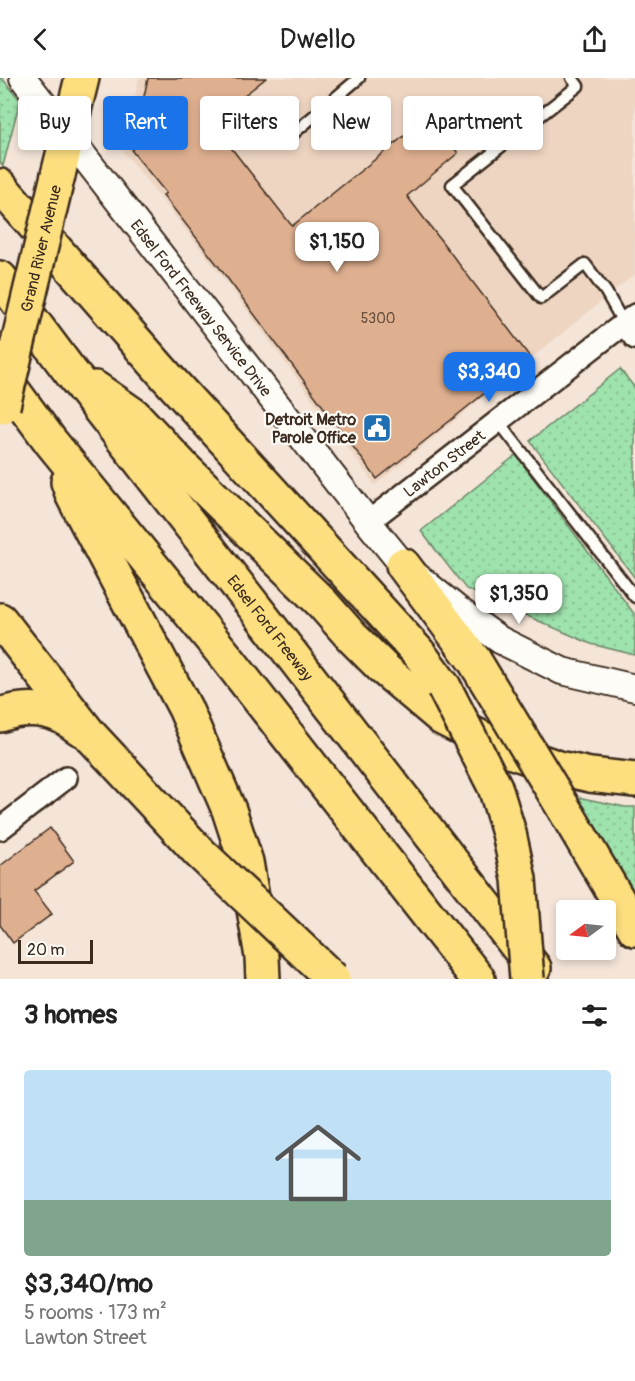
<!DOCTYPE html>
<html lang="en">
<head>
<meta charset="utf-8">
<style>
  :root { --surface:#fff; --page:#f2f2f2; --text:#222; --muted:#767676; --line:#e0e0e0; --accent:#1a73e8 }
  body { margin:0; font-family:Pangolin,sans-serif; background:var(--page); color:var(--text); height:100vh; display:flex; flex-direction:column; font-size:22px; white-space:nowrap }
  * { box-sizing:border-box; margin:0 }
  p { font-size:20px; color:var(--muted) }
  .icon { flex:none; width:33px; height:33px; fill:none; stroke:currentColor; stroke-width:2; stroke-linecap:round; stroke-linejoin:round }
  .map { position:relative; height:901px; overflow:hidden }
  .details { display:flex; flex-direction:column; background:var(--surface); flex:1 }
  .details>* { flex:none }
  .banner { position:absolute; left:18px; top:18px; width:600px; height:54px; display:flex; gap:12px }
  .needle { width:39px; rotate:255deg }
  .buttons { position:absolute; left:556px; top:822px; display:grid; gap:12px }
  .buttons a { display:grid; place-items:center; width:60px; height:60px; border-radius:6px; background:var(--surface); box-shadow:0 3px 9px #0003; font-size:30px }
  .scale { position:absolute; left:18px; bottom:15px; width:75px; box-sizing:border-box; padding-left:6px; border:3px solid #3b2a1e; border-top:0; font-size:16px; line-height:21px; white-space:nowrap; color:#3b2a1e; -webkit-text-stroke:4px #fdfcf7; paint-order:stroke }
  .price { position:absolute; translate:-50% -51px; padding:0 14px; border-radius:12px; background:#fff; color:#222; font-size:20px; line-height:39px; filter:drop-shadow(0 2px 3px #0008) }
  .price::after { content:''; position:absolute; left:50%; top:36px; width:18px; height:14px; margin-left:-9px; background:inherit; clip-path:polygon(0 0,100% 0,50% 100%) }
  .price.active { background:var(--accent); color:#fff }
  ul { padding:0; list-style:none }
  li { display:grid; align-content:center; gap:12px; height:318px; padding:0 24px }
  li+li { border-top:2px solid var(--line) }
  li span { display:grid; place-items:center; height:186px; border-radius:6px; color:#555 }
  li>.icon { margin-inline-start:auto }
  span .icon { width:108px; height:108px; fill:#fffc; stroke-width:1 }
  li b { font-size:26px }
  h2 { display:flex; justify-content:space-between; align-items:center; height:72px; padding:0 24px; font-size:26px }
  .pill { padding:0 21px; border-radius:6px; background:var(--surface); box-shadow:0 3px 9px #0003; font-size:21px; line-height:54px }
  .pill.active { background:var(--accent); color:#fff }
  header { display:flex; justify-content:space-between; align-items:center; height:78px; padding:0 24px; background:var(--surface); font-size:27px; font-weight:600 }
  .map>svg:first-child { display:block }
</style>
</head>
<body>
<header><svg class="icon" aria-label="back" viewBox="0 0 24 24"><path d="M15 5l-7 7 7 7"/></svg>Dwello<svg class="icon" aria-label="share" viewBox="0 0 24 24"><path d="M12 15V3M7 8l5-5 5 5M5 13v7h14v-7"/></svg></header>
<div class="map">
<svg width="635" height="901" viewBox="0 0 635 901">
  <defs>
    <pattern id="grass-dots" width="8" height="8" patternUnits="userSpaceOnUse" patternTransform="scale(1.5)"><rect width="8" height="8" fill="#9ee2ad"/><path d="M2 2h.1M6 6h.1" fill="none" stroke="#89c294" stroke-width="1.8" stroke-linecap="round"/></pattern>
  </defs>
  <rect width="100%" height="100%" fill="#f4e5d8"/>
  <filter id="ink" filterUnits="userSpaceOnUse"><feTurbulence type="fractalNoise" baseFrequency=".0167" numOctaves="2"/><feDisplacementMap in="SourceGraphic" scale="12" xChannelSelector="R" yChannelSelector="G"/><feConvolveMatrix kernelMatrix="1 2 1 2 8 2 1 2 1" color-interpolation-filters="sRGB"/></filter>
  <g filter="url(#ink)">
    <polygon fill="#eed5c2" points="139,0 635,0 635,196 375,407 222,198 123,73"/>
    <g fill="url(#grass-dots)" stroke="#6c8666" stroke-width="1.5">
      <polygon points="0,0 2,0 20,22 3,88 0,84"/>
      <polygon points="620,291 635,310 635,500 530,363"/>
      <polygon points="516,377 635,537 635,577 591,566 466,511 421,453"/>
      <polygon points="573,718 625,729 635,729 635,820"/>
    </g>
    <g fill="#dfb090" stroke="#3b2a1e" stroke-width="1.5">
      <polygon points="148,0 266,0 211,44 292,148 429,38 458,75 407,118 530,279 377,401 216,185 163,117 166,115 132,73"/>
      <polygon points="50,750 74,783 34,813 52,836 13,865 0,847 0,788"/>
    </g>
    <g fill="none" stroke-linecap="round" stroke-linejoin="round">
      <g stroke="#3b2a1e" stroke-width="15">
        <g id="service">
          <polyline points="572,0 578,8 452,107 541,220 585,186 606,214 624,246"/>
          <polyline points="289,59 359,0"/>
          <polyline points="498,343 635,519"/>
        </g>
      </g>
      <g stroke="#3b2a1e" stroke-width="26">
        <g id="minor">
          <polyline points="624,246 635,260"/>
          <path id="s1" d="M368,444L635,237"/>
          <polyline points="0,751 66,700"/>
        </g>
      </g>
      <g stroke="#3b2a1e" stroke-width="30">
        <g id="tertiary">
          <path id="s2" d="M23,0L368,444L403,487L457,531L500,562L562,593L635,610"/>
        </g>
      </g>
      <g stroke="#3b2a1e" stroke-width="38">
        <polyline id="primary" points="58,97 82,0"/>
      </g>
      <g stroke="#3b2a1e" stroke-width="38">
        <g id="motorway">
          <polyline points="0,108 167,299 418,574 444,609"/>
          <path id="s3" d="M0,200L69,292L260,536L534,890"/>
          <polyline points="0,295 51,364 227,580 478,901"/>
          <polyline points="95,310 134,337 184,390 322,525 352,559 384,591 442,640 501,670 559,690 590,697 635,702"/>
          <polyline points="68,404 73,418 185,630 229,732 246,784 262,879 263,901"/>
          <polyline points="403,487 474,582"/>
          <polyline points="0,542 90,657 199,774"/>
          <path d="M0,637C19,630 42,629 61,638C68,641 74,647 81,651"/>
          <polyline points="569,739 635,851"/>
        </g>
      </g>
      <use href="#service" stroke="#fdfcf7" stroke-width="10"/>
      <use href="#minor" stroke="#fdfcf7" stroke-width="21"/>
      <use href="#tertiary" stroke="#fdfcf7" stroke-width="26"/>
      <use href="#primary" stroke="#fddf80" stroke-width="33"/>
      <use href="#motorway" stroke="#fddf80" stroke-width="33"/>
      <g stroke="#3b2a1e" stroke-width="38" stroke-linecap="butt">
        <g id="primary-bridge">
          <path id="s4" d="M3,328L58,97"/>
        </g>
      </g>
      <g stroke="#3b2a1e" stroke-width="38" stroke-linecap="butt">
        <g id="motorway-bridge">
          <polyline points="474,582 569,739"/>
          <polyline points="444,609 495,709 509,755 519,801 527,901"/>
          <polyline points="199,774 333,901"/>
        </g>
      </g>
      <use href="#primary-bridge" stroke="#fddf80" stroke-width="33"/>
      <use href="#motorway-bridge" stroke="#fddf80" stroke-width="33"/>
    </g>
  </g>
  <defs>
    <g id="civic-square" transform="scale(1.5)"><rect x="-9" y="-9" width="18" height="18" rx="4" fill="#1f6fb2" stroke="#fdfcf7"/><path d="M-.6-6.5H3V-4.5H.6V-3L4-1V1h2V6H-6V1h2V-1L-.6-3ZM-1.2 2.5V6h2.4V2.5Z" fill="#fff"/></g>
  </defs>
  <g fill-rule="evenodd">
    <use href="#civic-square" x="377" y="350"/>
  </g>
  <g text-anchor="middle" stroke-width="4.5" stroke-linejoin="round" paint-order="stroke">
    <g font-size="14" fill="#644c3a">
      <text x="378" y="245">5300</text>
    </g>
    <g font-size="16" fill="#3b2a1e" stroke="#fdfcf7">
      <text dy="6" stroke="none"><textPath href="#s4" startOffset="162">Grand River Avenue</textPath></text>
      <text dy="6" stroke="none"><textPath href="#s2" startOffset="291">Edsel Ford Freeway Service Drive</textPath></text>
      <text dy="6" stroke="none"><textPath href="#s1" startOffset="96">Lawton Street</textPath></text>
      <text dy="6" stroke="none"><textPath href="#s3" startOffset="442">Edsel Ford Freeway</textPath></text>
    </g>
    <g font-size="16" font-weight="bold" fill="#3b2a1e" stroke="#fdfcf7" text-anchor="end">
      <text x="356" y="347">Detroit Metro<tspan x="356" dy="18">Parole Office</tspan></text>
    </g>
  </g>
</svg>
<div class="buttons">
<a><svg class="needle" viewBox="-14 -14 28 28"><path d="M0-13l5 13h-10z" fill="#e53935"/><path d="M0 13l5-13h-10z" fill="#767676"/></svg></a>
</div>
<div class="scale">20 m</div>
<b class="price" style="left:337px;top:195px">$1,150</b>
<b class="price active" style="left:489px;top:325px">$3,340</b>
<b class="price" style="left:519px;top:547px">$1,350</b>
<div class="banner">
<a class="pill">Buy</a>
<a class="pill active">Rent</a>
<a class="pill">Filters</a>
<a class="pill">New</a>
<a class="pill">Apartment</a>
</div>
</div>
<section class="details">
<h2>3 homes<svg class="icon" aria-label="filters" viewBox="0 0 24 24"><path d="M4 7h16M4 17h16"/><circle cx="9" cy="7" r="2"/><circle cx="15" cy="17" r="2"/></svg></h2>
<ul>
<li><span style="background:linear-gradient(#bfe0f5 70%,#7fa58c 0)"><svg class="icon" aria-label="home" viewBox="0 0 24 24"><path d="M3 11l9-7 9 7M6 9v11h12V9"/></svg></span><div><b>$3,340/mo</b><p>5 rooms · 173 m²</p><p>Lawton Street</p></div></li>
</ul>
</section>
</body>
</html>
